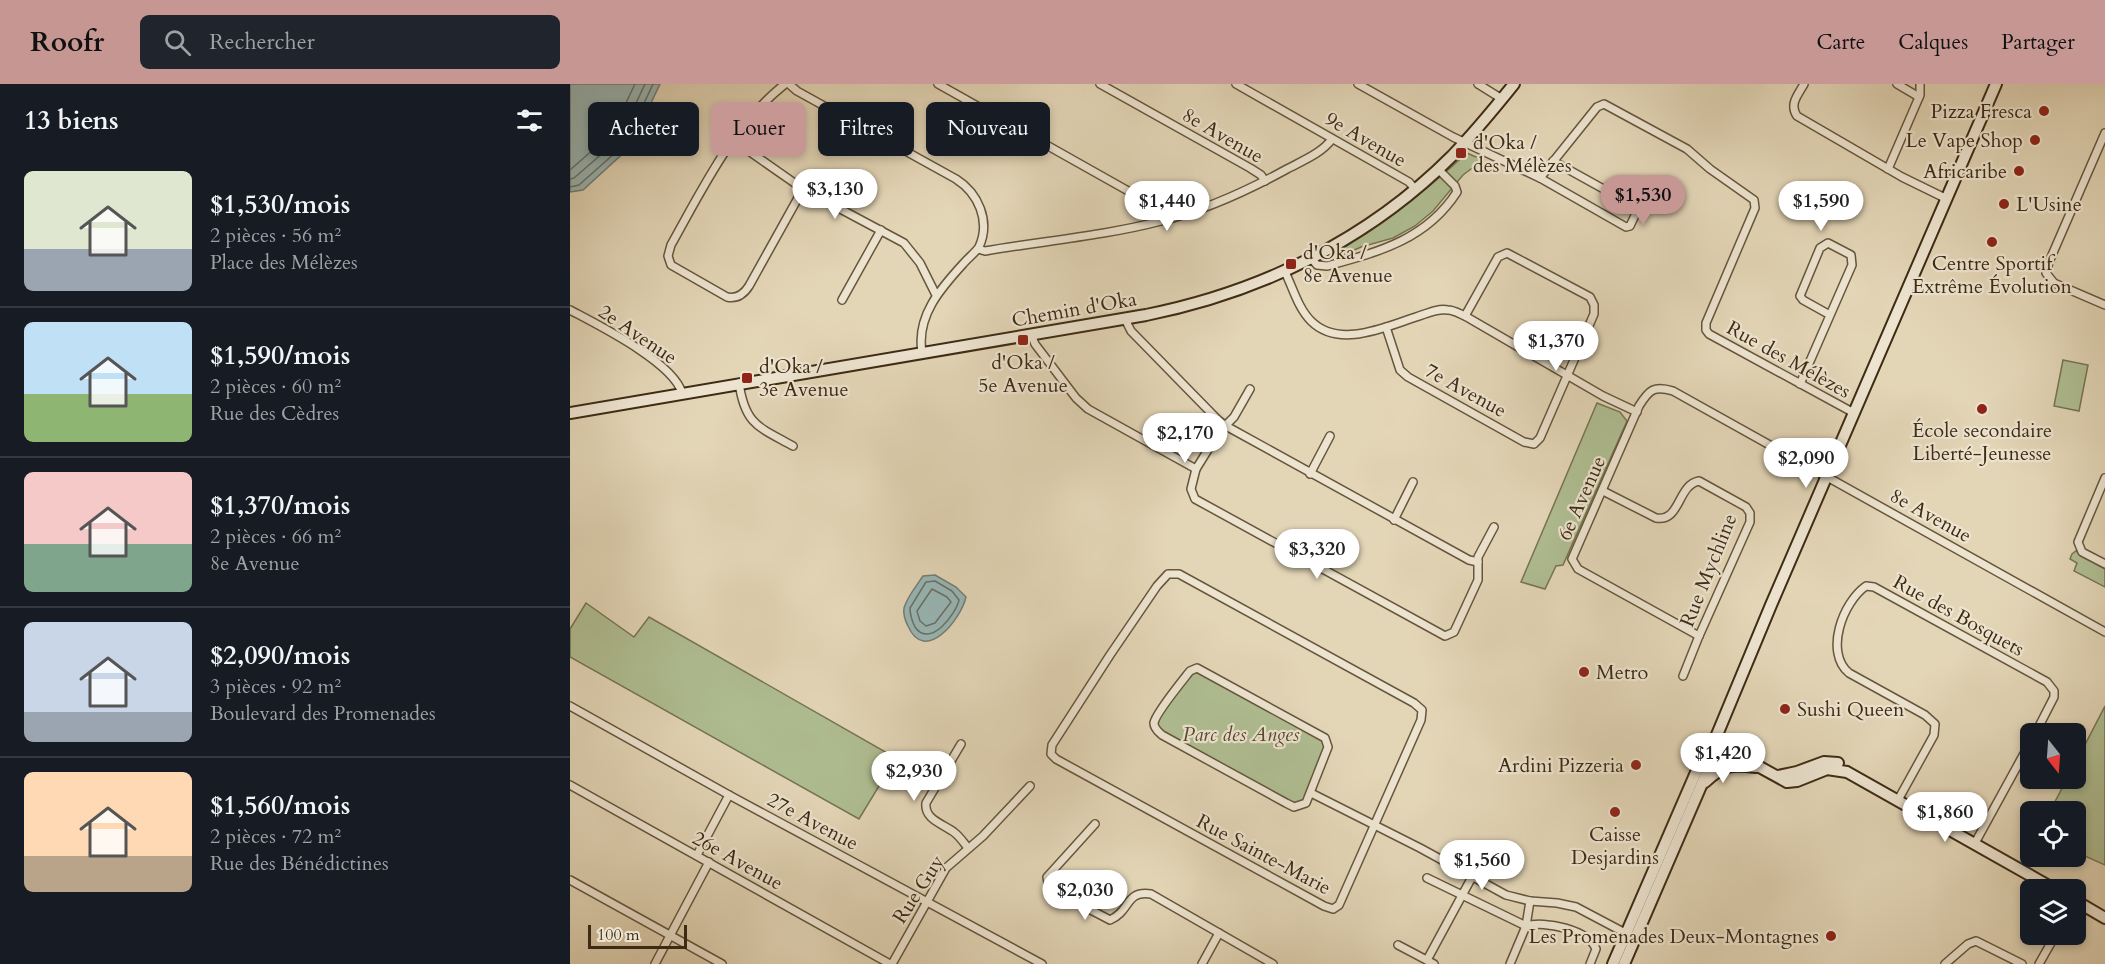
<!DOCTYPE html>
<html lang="fr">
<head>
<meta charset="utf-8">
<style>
  :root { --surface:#171b24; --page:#20242c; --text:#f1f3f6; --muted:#9ea1a6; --line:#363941; --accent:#c59692 }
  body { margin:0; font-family:Cardo,serif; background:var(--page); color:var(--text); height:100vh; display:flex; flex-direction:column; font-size:22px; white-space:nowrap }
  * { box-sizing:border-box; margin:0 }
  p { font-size:20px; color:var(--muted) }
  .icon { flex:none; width:33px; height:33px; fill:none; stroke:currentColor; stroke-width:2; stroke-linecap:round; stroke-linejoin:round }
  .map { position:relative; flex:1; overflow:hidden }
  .drawer { display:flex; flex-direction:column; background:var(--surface); width:570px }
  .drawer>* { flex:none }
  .banner { position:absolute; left:18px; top:18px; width:570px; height:54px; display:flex; gap:12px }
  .needle { width:39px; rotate:163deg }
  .fabs { position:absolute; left:1450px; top:639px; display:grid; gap:12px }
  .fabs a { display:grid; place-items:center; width:66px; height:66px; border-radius:9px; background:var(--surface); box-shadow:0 3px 9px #0003; font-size:30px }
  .scale { position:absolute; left:18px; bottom:15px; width:99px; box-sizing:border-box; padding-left:6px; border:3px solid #3d2b14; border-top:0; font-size:16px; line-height:21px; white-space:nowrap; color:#3d2b14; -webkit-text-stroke:4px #ede4d0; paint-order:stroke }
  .price { position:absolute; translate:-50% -51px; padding:0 14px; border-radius:21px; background:#fff; color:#222; font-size:20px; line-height:39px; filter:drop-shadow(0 2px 3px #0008) }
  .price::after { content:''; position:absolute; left:50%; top:36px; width:18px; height:14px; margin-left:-9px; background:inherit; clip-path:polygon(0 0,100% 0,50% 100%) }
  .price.on { background:var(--accent); color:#111 }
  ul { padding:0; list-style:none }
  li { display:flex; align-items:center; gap:18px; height:150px; padding:0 24px }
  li+li { border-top:2px solid var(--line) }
  li span { display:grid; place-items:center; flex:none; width:168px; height:120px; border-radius:9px; color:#555 }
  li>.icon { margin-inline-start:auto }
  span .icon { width:72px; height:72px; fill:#fffc; stroke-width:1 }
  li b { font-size:26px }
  h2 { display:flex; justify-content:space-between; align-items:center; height:72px; padding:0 24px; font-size:26px }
  .chip { padding:0 21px; border-radius:9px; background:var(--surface); box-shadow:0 3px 9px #0003; font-size:21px; line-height:54px }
  .chip.on { background:var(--accent); color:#111 }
  header { display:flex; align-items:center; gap:36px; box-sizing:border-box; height:84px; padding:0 30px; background:var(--accent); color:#111 }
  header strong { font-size:28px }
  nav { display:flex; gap:33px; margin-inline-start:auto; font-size:21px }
  .search { width:420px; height:54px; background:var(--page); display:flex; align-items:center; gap:15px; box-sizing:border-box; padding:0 21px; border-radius:9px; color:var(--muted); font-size:22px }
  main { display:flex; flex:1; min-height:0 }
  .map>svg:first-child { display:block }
</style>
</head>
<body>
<header>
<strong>Roofr</strong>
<div class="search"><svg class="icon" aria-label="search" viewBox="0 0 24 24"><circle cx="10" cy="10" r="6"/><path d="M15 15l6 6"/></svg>Rechercher</div>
<nav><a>Carte</a><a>Calques</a><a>Partager</a></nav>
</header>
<main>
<section class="drawer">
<h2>13 biens<svg class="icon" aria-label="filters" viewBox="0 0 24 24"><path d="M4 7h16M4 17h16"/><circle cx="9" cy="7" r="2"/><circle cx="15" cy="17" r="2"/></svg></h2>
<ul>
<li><span style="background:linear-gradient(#dfe7d0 65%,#9aa5b1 0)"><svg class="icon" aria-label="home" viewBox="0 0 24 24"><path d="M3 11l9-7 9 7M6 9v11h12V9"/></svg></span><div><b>$1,530/mois</b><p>2 pièces · 56 m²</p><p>Place des Mélèzes</p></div></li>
<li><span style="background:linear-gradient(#bfe0f5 60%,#8fb573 0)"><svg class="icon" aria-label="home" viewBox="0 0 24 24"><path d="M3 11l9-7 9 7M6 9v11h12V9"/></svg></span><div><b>$1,590/mois</b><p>2 pièces · 60 m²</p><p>Rue des Cèdres</p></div></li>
<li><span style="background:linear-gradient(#f6c9c9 60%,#7fa58c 0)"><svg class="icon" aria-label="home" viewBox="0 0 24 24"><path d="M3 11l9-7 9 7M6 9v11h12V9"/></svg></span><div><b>$1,370/mois</b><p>2 pièces · 66 m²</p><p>8e Avenue</p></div></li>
<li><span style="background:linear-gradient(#c9d6e8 75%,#9aa5b1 0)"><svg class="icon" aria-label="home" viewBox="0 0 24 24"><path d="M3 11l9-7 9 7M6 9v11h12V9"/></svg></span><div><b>$2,090/mois</b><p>3 pièces · 92 m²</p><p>Boulevard des Promenades</p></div></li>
<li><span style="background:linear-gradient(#ffd9b3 70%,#b9a48a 0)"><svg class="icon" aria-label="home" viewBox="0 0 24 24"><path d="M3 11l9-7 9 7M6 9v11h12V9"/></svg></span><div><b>$1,560/mois</b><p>2 pièces · 72 m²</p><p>Rue des Bénédictines</p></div></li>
</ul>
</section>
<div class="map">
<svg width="1535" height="880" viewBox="0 0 1535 880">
  <rect width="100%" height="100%" fill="#e3d6b7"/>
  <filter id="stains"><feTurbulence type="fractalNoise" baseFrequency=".00333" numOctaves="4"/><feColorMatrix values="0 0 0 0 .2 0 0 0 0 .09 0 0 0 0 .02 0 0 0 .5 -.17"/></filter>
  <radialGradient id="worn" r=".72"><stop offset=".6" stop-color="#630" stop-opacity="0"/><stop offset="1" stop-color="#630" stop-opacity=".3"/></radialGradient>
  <g fill="#afbe92" stroke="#767453" stroke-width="1.5">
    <path d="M897,69L913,76L893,91L863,127L845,142L823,154L791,163L758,178V173C811,142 852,110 897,69Z"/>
    <polygon points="1493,276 1518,281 1509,327 1484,322"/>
    <polygon points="1027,319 1050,328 1057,337 993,481 986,482 975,505 951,498"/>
    <polygon points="1506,467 1535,485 1535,503 1504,487 1507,479 1500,475 1502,470"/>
    <polygon points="16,519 64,553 79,533 326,674 289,735 0,573 0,545"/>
    <polygon points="627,584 755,654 758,663 736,719 724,723 585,645 588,631"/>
    <polygon points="1535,622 1535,781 1506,768 1506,728 1480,727 1497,695 1506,694 1506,678"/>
  </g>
  <g fill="#98b7b7" stroke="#747f76" stroke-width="1.5">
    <polygon points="0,0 90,0 60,63 13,106 0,108"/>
    <path d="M365,491L386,503L396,513C391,535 355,581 338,542C335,537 333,529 334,524C337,513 347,501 353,492Z"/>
  </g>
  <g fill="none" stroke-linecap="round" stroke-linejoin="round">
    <g stroke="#6a7166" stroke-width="1.5">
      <polyline points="0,86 41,50 65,0"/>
      <polyline points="0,95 4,94 49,55 75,0"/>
      <polyline points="0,103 9,101 55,60 83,0"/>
      <path d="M365,497L382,507L389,516C386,530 360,565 345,543C342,537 340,531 340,524L356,498Z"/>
      <polygon points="362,505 377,513 381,518 365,539 356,542 350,537 347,527"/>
    </g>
    <g stroke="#66563d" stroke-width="10">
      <g id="street">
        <path d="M215,0C163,41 133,104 101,161L98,172L101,181L157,213C167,215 174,210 179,202L233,105"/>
        <path d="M219,0L227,7L386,95C408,109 421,137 409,163C405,169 398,174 393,180C371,204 346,232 352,268"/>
        <polyline points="368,0 560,108 594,128 598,135"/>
        <polyline points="530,0 680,84 691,91 695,97"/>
        <polyline points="666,0 839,98 845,105"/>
        <polyline points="788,0 883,53 970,94 1027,23 1034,20 1117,65 1140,85 1184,116 1185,124 1136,239 1136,246 1139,250 1284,329"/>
        <polyline points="908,0 932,15"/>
        <path d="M1234,0C1228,11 1219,20 1227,32L1332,93L1377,115"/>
        <polyline points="1327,0 1349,13"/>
        <polyline points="1535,49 1479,178 1476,189 1484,199 1535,221"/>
        <polyline points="163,56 233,105 334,159 350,179 366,211"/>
        <polyline points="1318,85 1350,11 1350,0"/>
        <polyline points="970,94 1056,143 1060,142 1067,127 1066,123 983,77"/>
        <path d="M408,165L415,167C473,157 533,152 591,137C636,126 677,107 717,85C732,77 752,69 762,55"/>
        <path d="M742,175L747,181L757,182C808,168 856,156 887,108L885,102L868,85"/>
        <path d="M715,188C723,204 728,224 741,237C769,265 815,243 846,233C856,230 867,224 878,226C884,226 890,230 895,232L1033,312L1067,328"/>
        <polyline points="272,216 311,146"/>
        <path d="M0,226C28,241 103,278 112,309"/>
        <polyline points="555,235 561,247 648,336 656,342 899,476 908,478"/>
        <polyline points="816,243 830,286 838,293 954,358 964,360 970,354 1024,230 1024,221 1020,213 937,169 928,173 895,232"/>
        <polyline points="461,250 465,260 506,314 518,325 626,385"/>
        <path d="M169,299C175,341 189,343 223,362"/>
        <polyline points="1230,300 1282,181 1281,171 1258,159 1250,164 1230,212 1233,216 1260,231"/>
        <polyline points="680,305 664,333 649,348 626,385 621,405 625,415 875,552 884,548 908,496 908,473 924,443"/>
        <polyline points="740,390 760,352"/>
        <polyline points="1535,394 1508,458 1512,468 1535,480"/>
        <path d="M1033,407L1086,434C1111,438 1107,401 1129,397L1176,423L1180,429V438L1129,552L1113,592"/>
        <polyline points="824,436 843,398"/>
        <polygon points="598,490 609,490 844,619 852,626 851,636 769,821 763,825 754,822 486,675 481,670 482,661 540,571 587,502"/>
        <path d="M1129,552L1008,485L1002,475L1069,322C1079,306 1084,301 1103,307L1535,548"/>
        <path d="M627,584L755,654L758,663L736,719L724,723L716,719L592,651C589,648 584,645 584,639C585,630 613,596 620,587Z"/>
        <polyline points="0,622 159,711 472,880"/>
        <path d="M391,660L356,719C354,736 374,740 385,749C390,753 394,759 398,764"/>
        <polyline points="0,701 320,880"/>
        <polyline points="741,709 850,764 936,811 960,817 987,819 1006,823 1059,851"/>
        <path d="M1328,716L1364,651L1365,640L1355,631L1279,589C1254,568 1273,518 1296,502L1304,503L1477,598L1484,607V613L1465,650"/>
        <path d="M525,740L477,793L479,804L540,836C561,827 555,806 581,810L703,880"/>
        <polyline points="1405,759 1461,657"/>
        <polyline points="127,771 159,711"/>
        <path d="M857,794L956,842C974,836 1019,846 1026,865L1020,880"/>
        <polyline points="0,796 152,880"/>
        <polyline points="828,861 864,880"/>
        <polyline points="857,876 902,793"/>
        <polyline points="85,880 139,778"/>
        <polyline points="322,880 376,784 413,752 460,702"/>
        <polyline points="632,880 649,849"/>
        <polyline points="940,880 956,842 960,817"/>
        <polyline points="1375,880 1398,860 1406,857 1452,880"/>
        <polyline points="1469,880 1486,850"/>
      </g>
    </g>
    <g stroke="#3d2b14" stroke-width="14">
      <g id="secondary">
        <path d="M0,329L576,231C691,208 798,156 882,72C904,49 924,25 944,0"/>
        <polyline points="1144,658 1217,698 1227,697 1257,685 1277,688 1486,806"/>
        <polyline points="1208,692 1227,688 1254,678 1268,679"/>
        <path d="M1135,698C1154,680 1161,680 1186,683"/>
        <polyline points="1506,817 1535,834"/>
        <polyline points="1043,880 1134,670 1144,658 1201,521 1426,0"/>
        <polyline points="1054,880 1143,674 1144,658"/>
      </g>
    </g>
    <use href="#street" stroke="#ede4d0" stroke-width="7"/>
    <use href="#secondary" stroke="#ede4d0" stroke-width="10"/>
  </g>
  <g fill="#8f2418" stroke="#ede4d0" stroke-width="2">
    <circle cx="1474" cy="27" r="6"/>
    <circle cx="1465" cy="56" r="6"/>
    <rect x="885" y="63" width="12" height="12" rx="3"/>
    <circle cx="1449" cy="87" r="6"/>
    <circle cx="1434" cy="120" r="6"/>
    <circle cx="1422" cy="158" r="6"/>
    <rect x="715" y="174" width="12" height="12" rx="3"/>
    <rect x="447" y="250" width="12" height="12" rx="3"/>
    <rect x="171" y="288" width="12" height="12" rx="3"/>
    <circle cx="1412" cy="325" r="6"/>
    <circle cx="1014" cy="588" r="6"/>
    <circle cx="1215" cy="625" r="6"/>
    <circle cx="1066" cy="681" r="6"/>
    <circle cx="1045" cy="728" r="6"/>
    <circle cx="1261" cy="852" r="6"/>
  </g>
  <g text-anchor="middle" stroke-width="4.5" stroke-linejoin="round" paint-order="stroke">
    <g font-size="20" fill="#3d2b14" stroke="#ede4d0" text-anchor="start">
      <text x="1462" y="34" text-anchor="end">Pizza Fresca</text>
      <text x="1453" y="63" text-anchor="end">Le Vape Shop</text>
      <text x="903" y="65">d'Oka /<tspan x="903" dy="23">des Mélèzes</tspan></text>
      <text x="1437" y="94" text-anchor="end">Africaribe</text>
      <text x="1446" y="127">L'Usine</text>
      <text x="733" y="175">d'Oka /<tspan x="733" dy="23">8e Avenue</tspan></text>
      <text x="1422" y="186" text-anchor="middle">Centre Sportif<tspan x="1422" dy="23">Extrême Évolution</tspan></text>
      <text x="453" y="285" text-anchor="middle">d'Oka /<tspan x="453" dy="23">5e Avenue</tspan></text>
      <text x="189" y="289">d'Oka /<tspan x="189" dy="23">3e Avenue</tspan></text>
      <text x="1412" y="353" text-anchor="middle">École secondaire<tspan x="1412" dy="23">Liberté-Jeunesse</tspan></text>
      <text x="1026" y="595">Metro</text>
      <text x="1227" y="632">Sushi Queen</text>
      <text x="1054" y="688" text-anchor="end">Ardini Pizzeria</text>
      <text x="1045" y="757" text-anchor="middle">Caisse<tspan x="1045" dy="23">Desjardins</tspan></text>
      <text x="1249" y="859" text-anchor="end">Les Promenades Deux-Montagnes</text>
    </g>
    <g font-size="20" fill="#3d2b14" stroke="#ede4d0">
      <text transform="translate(653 51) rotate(30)" y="7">8e Avenue</text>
      <text transform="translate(796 55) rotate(30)" y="7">9e Avenue</text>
      <text transform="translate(504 225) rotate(-10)" y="7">Chemin d'Oka</text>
      <text transform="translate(68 250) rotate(34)" y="7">2e Avenue</text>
      <text transform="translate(1219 275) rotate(29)" y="7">Rue des Mélèzes</text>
      <text transform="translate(896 306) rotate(29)" y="7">7e Avenue</text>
      <text transform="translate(1011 414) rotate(-66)" y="7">6e Avenue</text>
      <text transform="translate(1361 431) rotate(29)" y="7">8e Avenue</text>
      <text transform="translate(1138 486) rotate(-68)" y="7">Rue Mychline</text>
      <text transform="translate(1389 531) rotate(29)" y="7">Rue des Bosquets</text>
      <text transform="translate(243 737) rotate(28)" y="7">27e Avenue</text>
      <text transform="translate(694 770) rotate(28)" y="7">Rue Sainte-Marie</text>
      <text transform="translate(168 776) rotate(29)" y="7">26e Avenue</text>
      <text transform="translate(348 805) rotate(-57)" y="7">Rue Guy</text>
    </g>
    <g font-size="20" font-style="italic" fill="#54482d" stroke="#ede4d0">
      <text x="671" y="657">Parc des Anges</text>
    </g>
  </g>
  <rect width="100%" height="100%" filter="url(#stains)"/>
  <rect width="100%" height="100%" fill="url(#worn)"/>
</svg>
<div class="fabs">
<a><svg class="needle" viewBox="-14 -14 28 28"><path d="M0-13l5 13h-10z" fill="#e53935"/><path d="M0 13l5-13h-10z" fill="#9ea1a6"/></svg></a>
<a><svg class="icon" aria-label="locate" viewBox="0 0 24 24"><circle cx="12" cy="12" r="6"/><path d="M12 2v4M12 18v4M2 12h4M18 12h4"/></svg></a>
<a><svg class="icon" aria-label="layers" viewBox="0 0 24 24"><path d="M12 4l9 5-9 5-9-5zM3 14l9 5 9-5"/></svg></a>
</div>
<div class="scale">100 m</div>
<b class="price" style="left:265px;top:136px">$3,130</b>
<b class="price on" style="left:1073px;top:142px">$1,530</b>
<b class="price" style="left:597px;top:148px">$1,440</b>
<b class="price" style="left:1251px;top:148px">$1,590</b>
<b class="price" style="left:986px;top:288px">$1,370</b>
<b class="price" style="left:615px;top:380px">$2,170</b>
<b class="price" style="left:1236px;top:405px">$2,090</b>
<b class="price" style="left:747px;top:496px">$3,320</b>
<b class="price" style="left:1153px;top:700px">$1,420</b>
<b class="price" style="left:344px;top:718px">$2,930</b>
<b class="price" style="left:1375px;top:759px">$1,860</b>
<b class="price" style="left:912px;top:807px">$1,560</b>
<b class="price" style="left:515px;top:837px">$2,030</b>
<div class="banner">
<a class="chip">Acheter</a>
<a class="chip on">Louer</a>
<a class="chip">Filtres</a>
<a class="chip">Nouveau</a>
</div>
</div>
</main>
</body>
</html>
